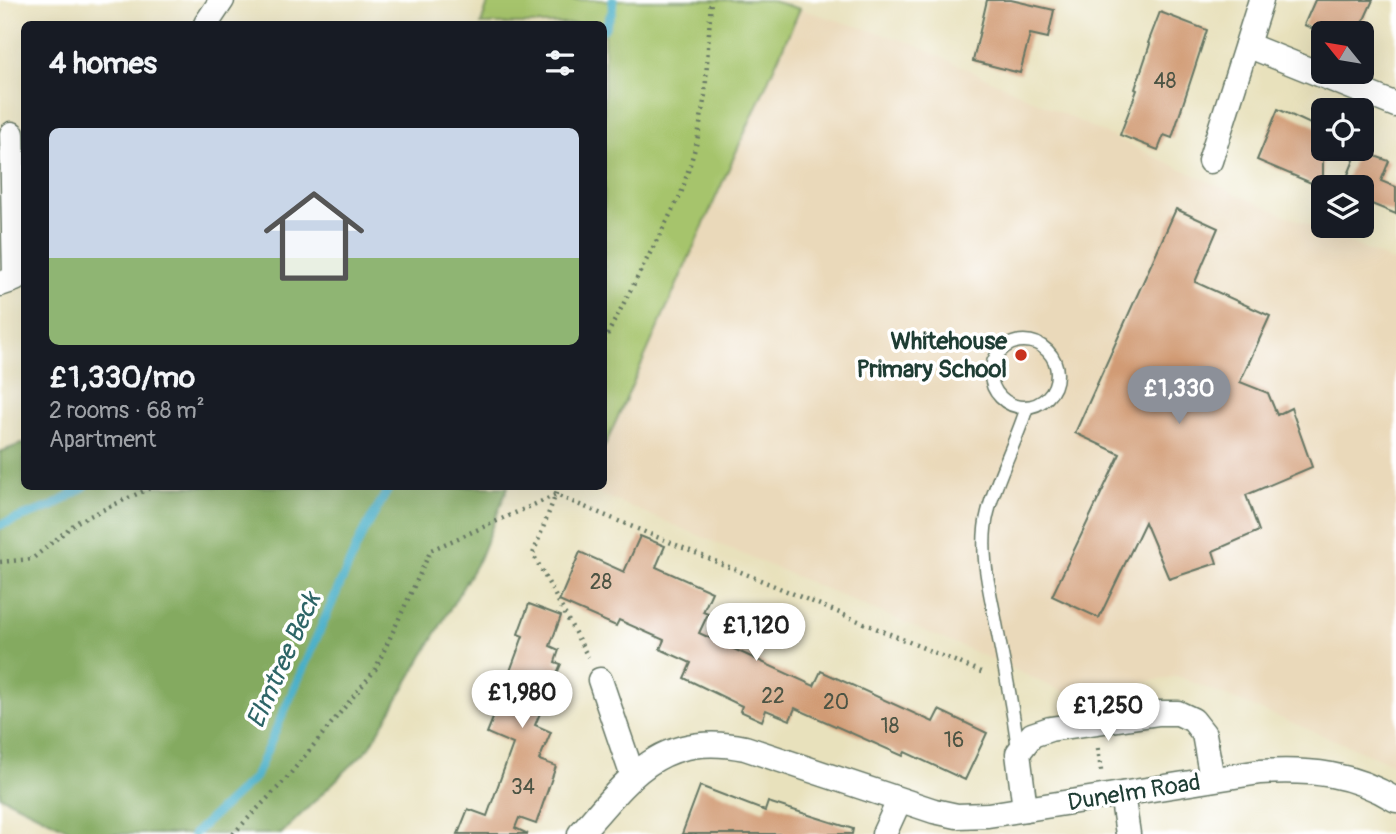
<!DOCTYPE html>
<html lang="en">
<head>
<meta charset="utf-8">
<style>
  :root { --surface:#171b24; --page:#242831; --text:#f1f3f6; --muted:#9ea1a6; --accent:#8c9099 }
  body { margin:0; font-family:Pangolin,sans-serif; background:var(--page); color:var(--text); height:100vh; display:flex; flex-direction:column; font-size:26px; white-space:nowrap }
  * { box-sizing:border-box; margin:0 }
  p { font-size:23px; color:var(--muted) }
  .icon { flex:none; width:38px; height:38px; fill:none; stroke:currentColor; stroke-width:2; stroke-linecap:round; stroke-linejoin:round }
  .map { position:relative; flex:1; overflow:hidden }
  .side { position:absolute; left:21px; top:21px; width:586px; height:469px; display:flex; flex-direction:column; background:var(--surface); border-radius:10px; box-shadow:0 7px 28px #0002 }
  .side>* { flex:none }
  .needle { width:46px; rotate:300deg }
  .controls { position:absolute; left:1311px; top:21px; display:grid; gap:14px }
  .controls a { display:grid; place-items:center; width:63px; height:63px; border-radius:10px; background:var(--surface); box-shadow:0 7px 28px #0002; font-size:35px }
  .price { position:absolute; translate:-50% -60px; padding:0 16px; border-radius:24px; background:#fff; color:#222; font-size:23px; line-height:46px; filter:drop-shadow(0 2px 4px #0008) }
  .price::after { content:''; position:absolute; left:50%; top:42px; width:21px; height:16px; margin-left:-10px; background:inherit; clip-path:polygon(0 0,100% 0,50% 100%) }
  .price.active { background:var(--accent); color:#fff }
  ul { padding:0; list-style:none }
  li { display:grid; align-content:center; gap:14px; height:371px; padding:0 28px }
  li span { display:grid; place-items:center; height:217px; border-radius:10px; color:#555 }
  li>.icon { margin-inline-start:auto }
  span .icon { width:126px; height:126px; fill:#fffc; stroke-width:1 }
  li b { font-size:30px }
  h2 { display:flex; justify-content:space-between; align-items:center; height:84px; padding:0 28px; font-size:30px }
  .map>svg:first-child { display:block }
</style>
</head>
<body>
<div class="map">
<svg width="1396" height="834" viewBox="0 0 1396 834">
  <rect width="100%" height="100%" fill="#fff"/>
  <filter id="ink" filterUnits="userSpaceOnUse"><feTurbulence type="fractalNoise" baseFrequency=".0143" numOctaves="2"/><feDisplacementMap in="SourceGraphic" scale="14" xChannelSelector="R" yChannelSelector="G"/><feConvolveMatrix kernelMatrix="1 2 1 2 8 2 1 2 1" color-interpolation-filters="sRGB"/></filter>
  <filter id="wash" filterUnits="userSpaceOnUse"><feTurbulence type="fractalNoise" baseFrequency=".00686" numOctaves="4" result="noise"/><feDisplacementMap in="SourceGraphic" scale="28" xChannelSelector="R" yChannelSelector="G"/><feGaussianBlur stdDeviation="1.57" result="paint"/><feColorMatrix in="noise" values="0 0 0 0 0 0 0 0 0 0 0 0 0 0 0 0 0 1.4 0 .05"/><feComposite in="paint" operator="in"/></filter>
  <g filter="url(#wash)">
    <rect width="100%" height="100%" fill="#e8e1bc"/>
    <polygon fill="#ead9ba" points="800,9 909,42 1218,186 1396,263 1396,765 1177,676 1072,696 989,658 586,488 604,486 604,448"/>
    <polygon fill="#a6c46c" stroke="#628050" stroke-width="2" points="489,0 769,0 800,9 604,448 604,24 481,24"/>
    <polygon fill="#84aa60" stroke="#52744a" stroke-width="2" points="24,443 24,486 508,487 479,559 370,747 281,834 77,834 0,796 0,452"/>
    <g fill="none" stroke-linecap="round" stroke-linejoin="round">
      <g stroke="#48afc7" stroke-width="9">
        <polyline points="604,29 612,12 613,0"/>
        <polyline points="0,525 53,506 85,486"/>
        <polyline points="194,834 255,777 361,537 390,486"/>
      </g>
    </g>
    <g id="blocks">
      <g fill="#d19b74">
        <polygon points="987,0 1011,0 1054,10 1048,38 1030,34 1020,73 973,61"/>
        <polygon points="1315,0 1373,0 1358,33 1323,33 1304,25"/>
        <polygon points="1160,12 1207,30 1172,138 1164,135 1158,150 1120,135 1137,90 1135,89 1150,44 1148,43"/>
        <polygon points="1278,109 1319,128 1323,120 1323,188 1257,160"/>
        <polygon points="1358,150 1389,161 1381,181 1396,187 1396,214 1362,200 1362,187 1343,187"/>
        <polygon points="1176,209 1218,228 1195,282 1270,316 1240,382 1268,393 1277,415 1291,408 1312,467 1246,495 1259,531 1213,551 1217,563 1169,579 1145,522 1099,618 1052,596 1120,454 1075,433"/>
        <polygon points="640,536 665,546 656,567 712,592 703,612 708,614 699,633 814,686 821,671 933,722 939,710 987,733 965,780 905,752 903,756 795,708 790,720 766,710 762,721 740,711 742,706 684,678 691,663 660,649 664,640 619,620 616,626 559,601 580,552 624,572"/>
        <polygon points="529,604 561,616 550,646 559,650 555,662 561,664 535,725 551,732 539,760 556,766 536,824 519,818 515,828 528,834 458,834 468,809 487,816 513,744 487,733 498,706 484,700 494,676 506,682 523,636 518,634"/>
        <polygon points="700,786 765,811 768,802 853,829 852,834 682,834"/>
      </g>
    </g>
  </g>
  <g filter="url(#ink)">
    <use href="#blocks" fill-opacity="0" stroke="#657664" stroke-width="2"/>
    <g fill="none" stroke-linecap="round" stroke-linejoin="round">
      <g stroke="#657664" stroke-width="15">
        <g id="lane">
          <circle cx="1024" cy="374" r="33"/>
          <path d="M1018,750C1013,705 1003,662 995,618C988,584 979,546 988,512C997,476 1016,443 1027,407"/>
        </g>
      </g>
      <g stroke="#657664" stroke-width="27">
        <g id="street">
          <polyline points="206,24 222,0"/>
          <polyline points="1247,45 1396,105"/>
          <polyline points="1210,161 1261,0"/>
          <polyline points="0,284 15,279 12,134"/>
          <polyline points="600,680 632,774"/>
          <polyline points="1122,794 1128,834"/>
          <polyline points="1025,809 1018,753 1032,735 1050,729 1159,713 1178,713 1193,720 1204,734 1212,779"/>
          <path d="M580,834C630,777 660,731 745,748L934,811L957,816L988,815L1260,772C1310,769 1352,773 1396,800"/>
          <polyline points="884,834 899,801"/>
        </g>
      </g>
      <g stroke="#657664" stroke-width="4.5" stroke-dasharray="2 5" stroke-linecap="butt">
        <polyline points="604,341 681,194 697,142 705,95 711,0"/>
        <polyline points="559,486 533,554 588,657"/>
        <polyline points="0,562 32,559 77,522 154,486"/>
        <polyline points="1098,748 1101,771"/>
        <polyline points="233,834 286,779 375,670 431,550 556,495 986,674"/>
      </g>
      <use href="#lane" stroke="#fff" stroke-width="12"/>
      <use href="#street" stroke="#fff" stroke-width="24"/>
    </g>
  </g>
  <circle fill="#c8321e" stroke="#fff" stroke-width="2.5" cx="1021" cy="355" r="7"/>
  <g text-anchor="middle" stroke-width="7" stroke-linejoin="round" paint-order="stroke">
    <g font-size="21" fill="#4c5444">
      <text x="1165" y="88">48</text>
      <text x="601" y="589">28</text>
      <text x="773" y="703">22</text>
      <text x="836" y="709">20</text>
      <text x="890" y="733">18</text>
      <text x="954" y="747">16</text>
      <text x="523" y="794">34</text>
    </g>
    <g font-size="24" font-weight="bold" fill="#1f3d34" stroke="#fff" text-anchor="end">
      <text x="1007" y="349">Whitehouse<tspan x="1007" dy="28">Primary School</tspan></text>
    </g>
    <g font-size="24" fill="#1f3d34" stroke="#fff">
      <text transform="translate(1134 792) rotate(-9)" y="8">Dunelm Road</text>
    </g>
    <g font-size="26" font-style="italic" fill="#2d6567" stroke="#fff">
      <text transform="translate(283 660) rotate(-66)" y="9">Elmtree Beck</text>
    </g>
  </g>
</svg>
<div class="controls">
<a><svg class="needle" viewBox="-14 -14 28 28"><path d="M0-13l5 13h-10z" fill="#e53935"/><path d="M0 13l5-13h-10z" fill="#9ea1a6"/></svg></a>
<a><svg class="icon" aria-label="locate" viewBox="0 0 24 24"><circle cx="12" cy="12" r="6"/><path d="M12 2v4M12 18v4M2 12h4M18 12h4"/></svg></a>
<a><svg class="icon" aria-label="layers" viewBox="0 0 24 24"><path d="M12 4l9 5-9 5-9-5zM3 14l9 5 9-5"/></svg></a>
</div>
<b class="price active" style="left:1179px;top:426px">£1,330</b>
<b class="price" style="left:756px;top:663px">£1,120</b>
<b class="price" style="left:522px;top:730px">£1,980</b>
<b class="price" style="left:1108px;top:743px">£1,250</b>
<section class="side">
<h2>4 homes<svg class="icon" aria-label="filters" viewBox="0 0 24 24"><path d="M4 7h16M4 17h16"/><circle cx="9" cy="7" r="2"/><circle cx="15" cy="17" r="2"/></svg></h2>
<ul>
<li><span style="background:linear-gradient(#c9d6e8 60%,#8fb573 0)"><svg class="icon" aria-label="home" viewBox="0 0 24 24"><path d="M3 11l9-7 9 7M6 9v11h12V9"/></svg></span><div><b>£1,330/mo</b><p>2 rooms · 68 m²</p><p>Apartment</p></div></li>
</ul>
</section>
</div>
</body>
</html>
